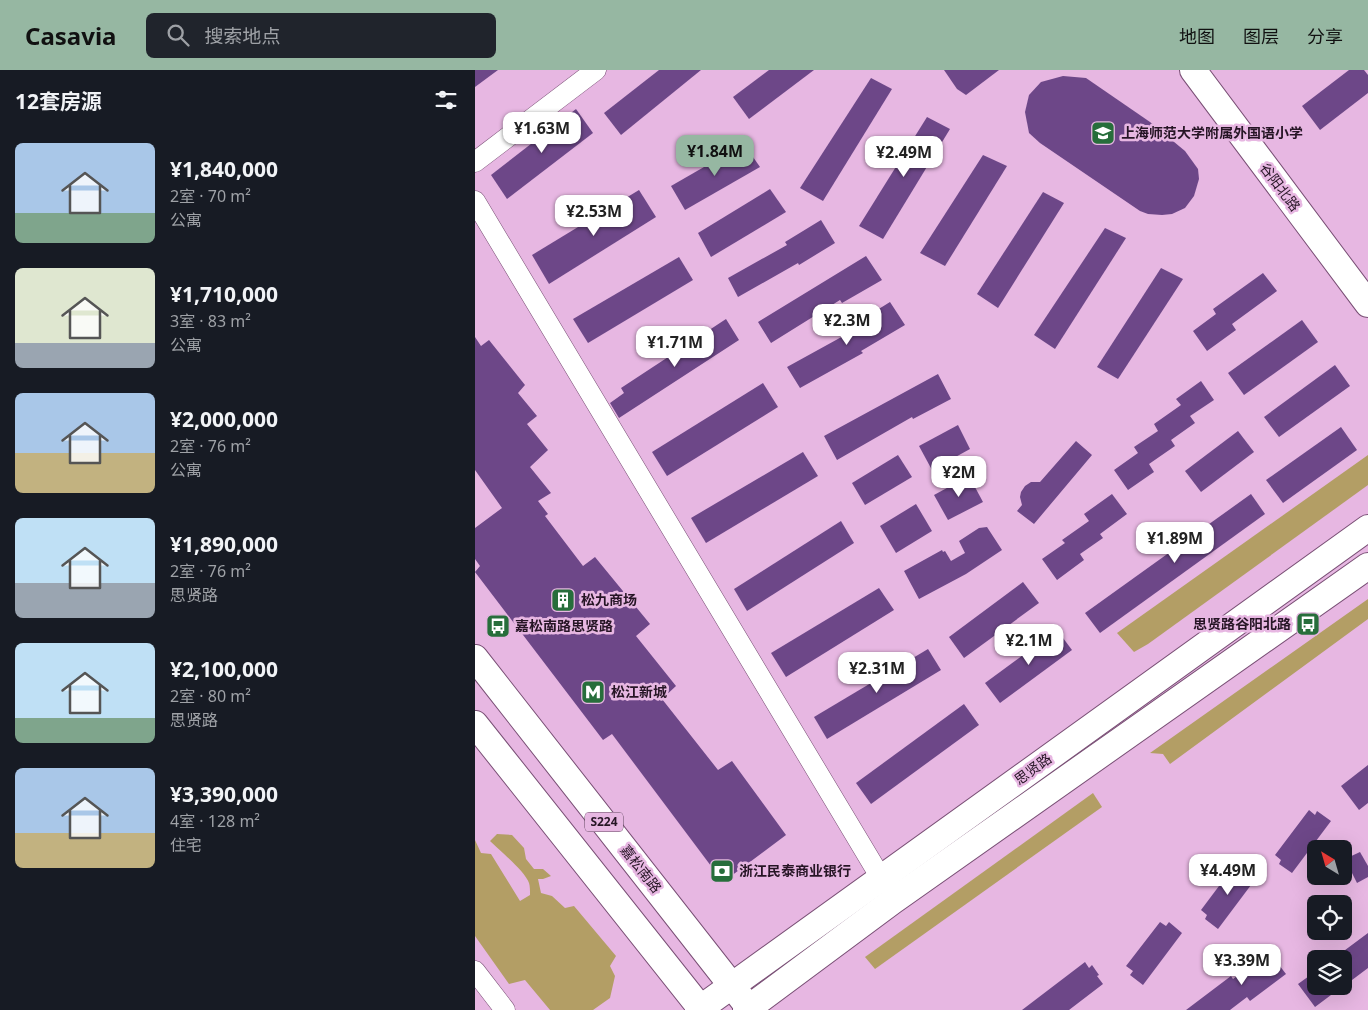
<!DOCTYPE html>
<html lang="zh">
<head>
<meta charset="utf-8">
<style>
  :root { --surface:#171b24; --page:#20242c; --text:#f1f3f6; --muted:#9ea1a6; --accent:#96b7a2 }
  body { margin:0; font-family:"Noto Sans","Noto Sans SC",sans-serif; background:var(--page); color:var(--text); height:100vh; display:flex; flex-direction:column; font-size:19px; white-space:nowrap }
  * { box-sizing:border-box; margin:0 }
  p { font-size:16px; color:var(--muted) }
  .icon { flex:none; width:28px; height:28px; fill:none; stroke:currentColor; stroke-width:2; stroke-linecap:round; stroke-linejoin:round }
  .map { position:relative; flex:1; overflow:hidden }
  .side { display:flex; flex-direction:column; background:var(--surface); width:475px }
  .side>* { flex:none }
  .needle { width:32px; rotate:323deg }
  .controls { position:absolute; left:832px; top:770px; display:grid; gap:10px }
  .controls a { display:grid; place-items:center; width:45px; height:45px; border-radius:8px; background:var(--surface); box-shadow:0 5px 20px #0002; font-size:25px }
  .price { position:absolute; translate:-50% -42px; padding:0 11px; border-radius:10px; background:#fff; color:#222; font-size:16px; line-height:32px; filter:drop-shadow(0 1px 2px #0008) }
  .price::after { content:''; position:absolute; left:50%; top:30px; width:15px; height:11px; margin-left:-8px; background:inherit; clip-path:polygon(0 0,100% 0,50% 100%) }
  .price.on { background:var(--accent); color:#111 }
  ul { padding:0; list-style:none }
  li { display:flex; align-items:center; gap:15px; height:125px; padding:0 15px }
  li span { display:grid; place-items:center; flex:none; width:140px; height:100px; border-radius:8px; color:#555 }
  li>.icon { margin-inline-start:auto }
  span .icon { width:60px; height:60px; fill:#fffc; stroke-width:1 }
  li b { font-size:21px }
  h2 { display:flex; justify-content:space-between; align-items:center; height:60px; padding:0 15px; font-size:21px }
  header { display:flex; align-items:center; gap:30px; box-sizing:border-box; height:70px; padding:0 25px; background:var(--accent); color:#111 }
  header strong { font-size:24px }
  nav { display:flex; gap:28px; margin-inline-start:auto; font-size:18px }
  .search { width:350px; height:45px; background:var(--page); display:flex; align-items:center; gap:12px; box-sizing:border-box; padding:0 18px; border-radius:8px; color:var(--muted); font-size:19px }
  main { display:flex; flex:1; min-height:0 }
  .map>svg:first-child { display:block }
</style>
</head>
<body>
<header>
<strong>Casavia</strong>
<div class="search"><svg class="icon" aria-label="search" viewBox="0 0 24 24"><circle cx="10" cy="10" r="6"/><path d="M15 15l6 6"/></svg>搜索地点</div>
<nav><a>地图</a><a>图层</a><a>分享</a></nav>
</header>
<main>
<section class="side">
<h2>12套房源<svg class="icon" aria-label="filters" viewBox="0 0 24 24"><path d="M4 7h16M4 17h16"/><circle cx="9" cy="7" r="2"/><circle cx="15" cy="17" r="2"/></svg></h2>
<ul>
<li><span style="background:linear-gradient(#a9c7e8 70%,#7fa58c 0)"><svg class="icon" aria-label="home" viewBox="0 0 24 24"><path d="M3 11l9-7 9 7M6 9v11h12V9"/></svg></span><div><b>¥1,840,000</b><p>2室 · 70 m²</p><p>公寓</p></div></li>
<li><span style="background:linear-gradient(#dfe7d0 75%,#9aa5b1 0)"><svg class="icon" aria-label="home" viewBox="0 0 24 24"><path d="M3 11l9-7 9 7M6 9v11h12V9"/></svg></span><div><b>¥1,710,000</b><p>3室 · 83 m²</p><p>公寓</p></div></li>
<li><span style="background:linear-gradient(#a9c7e8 60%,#c2b280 0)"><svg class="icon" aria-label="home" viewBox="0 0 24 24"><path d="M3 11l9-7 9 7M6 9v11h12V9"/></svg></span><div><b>¥2,000,000</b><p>2室 · 76 m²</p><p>公寓</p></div></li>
<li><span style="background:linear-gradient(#bfe0f5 65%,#9aa5b1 0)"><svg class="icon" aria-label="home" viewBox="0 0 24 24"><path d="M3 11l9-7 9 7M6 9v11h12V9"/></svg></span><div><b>¥1,890,000</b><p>2室 · 76 m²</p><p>思贤路</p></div></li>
<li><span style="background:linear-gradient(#bfe0f5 75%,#7fa58c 0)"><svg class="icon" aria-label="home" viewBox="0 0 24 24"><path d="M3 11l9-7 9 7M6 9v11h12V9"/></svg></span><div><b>¥2,100,000</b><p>2室 · 80 m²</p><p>思贤路</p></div></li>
<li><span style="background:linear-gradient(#a9c7e8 65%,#c2b280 0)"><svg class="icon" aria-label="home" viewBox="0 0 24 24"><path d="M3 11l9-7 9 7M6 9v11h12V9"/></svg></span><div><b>¥3,390,000</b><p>4室 · 128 m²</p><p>住宅</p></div></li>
</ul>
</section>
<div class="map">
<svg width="893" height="940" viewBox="0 0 893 940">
  <rect width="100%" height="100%" fill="#e7b7e2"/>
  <g fill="#b39e65">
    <polygon points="893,385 893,415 673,574 659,582 642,563"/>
    <polygon points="893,529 893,549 695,694 688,684 675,683"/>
    <polygon points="618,723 627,737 400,899 390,887"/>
    <path d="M22,764L37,765L49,778L51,789L59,799H68L76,806L68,809H63L66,823L77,826L90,838L99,836L141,886L135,896L140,906L135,928L118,940H75L50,910L34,914L0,866V770L6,783L16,784L45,831L55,825C55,821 55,816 54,813C50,801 25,781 15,771Z"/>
  </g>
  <g fill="#6d4788">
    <polygon points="0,0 23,0 0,17"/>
    <polygon points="184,0 226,0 146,65 129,43"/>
    <polygon points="294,0 339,0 274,49 258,27"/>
    <polygon points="469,0 524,0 491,25 482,19"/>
    <polygon points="874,0 889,0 893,5 893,23 845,60 827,36"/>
    <polygon points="588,6 611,8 675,52 710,81 723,99 724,109 719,126 710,138 697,144 687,145 673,144 665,141 565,73 554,63 550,42 554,25 566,12"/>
    <polygon points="396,8 417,19 348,131 325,118"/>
    <polygon points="101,39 118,63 32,129 16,105"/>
    <polygon points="452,47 475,59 408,169 384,156"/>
    <polygon points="269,74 285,97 210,140 196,116"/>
    <polygon points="508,85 532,96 470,196 445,183"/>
    <polygon points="295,119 311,142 236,187 223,163"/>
    <polygon points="164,120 181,147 74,214 57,185"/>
    <polygon points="568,122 589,133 523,238 502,224"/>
    <polygon points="346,150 360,173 324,195 323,193 263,227 253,208 312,175 310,172"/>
    <polygon points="630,158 651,168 580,279 559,265"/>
    <polygon points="391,186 407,210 367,233 365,230 296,273 283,252"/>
    <polygon points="204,187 218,210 113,273 98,249"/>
    <polygon points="686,198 708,209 643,309 622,297"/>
    <polygon points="788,203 802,221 757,254 761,260 732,281 718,261 741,244 738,239"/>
    <polygon points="415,232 430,255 386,281 388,283 325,318 312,297 381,259 378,255"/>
    <polygon points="251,249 264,270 144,348 135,333 149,323 146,318"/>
    <polygon points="827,250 843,272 769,325 753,303"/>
    <polygon points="0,267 6,276 14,270 50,315 43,323 62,346 52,354 73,380 55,397 76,423 63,431 73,444 70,446 108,496 120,487 175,554 161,566 201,616 187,629 243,700 257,691 311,765 248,812 137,664 128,670 0,502 5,496 0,489 0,458 27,438 0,400"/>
    <polygon points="860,295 875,316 804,367 789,347"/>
    <polygon points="463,304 476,329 438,349 437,347 362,390 349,366"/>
    <polygon points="726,311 739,330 715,346 720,353 696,370 700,376 674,394 679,402 653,420 639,400 663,383 659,377 683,361 679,354 706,335 701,329"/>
    <polygon points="288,313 303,337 192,406 177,382"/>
    <polygon points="483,355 495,379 457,400 444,376"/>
    <polygon points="866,357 882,380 808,433 791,410"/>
    <polygon points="763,361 779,382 726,422 710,401"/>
    <polygon points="601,371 617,385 559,454 542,441 547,435 545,427 546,422 550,416 556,412 565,412"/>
    <polygon points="328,382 343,406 231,473 216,448"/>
    <polygon points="423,385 437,407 390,435 377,413"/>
    <polygon points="494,406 508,432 473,450 459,425"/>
    <polygon points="637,424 652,444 625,464 628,468 605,484 609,490 582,510 567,489 590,473 587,470 614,451 609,444"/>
    <polygon points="776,424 790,444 625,563 610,543"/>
    <polygon points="441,434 457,461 421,483 405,456"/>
    <polygon points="366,451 379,473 272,541 259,519"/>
    <polygon points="512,457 527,480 491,504 444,529 429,501 467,480 468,482 470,481 476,491 490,483 484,471 504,458"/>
    <polygon points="548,512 564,533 489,588 474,567"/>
    <polygon points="404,518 419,540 311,607 296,583"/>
    <polygon points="582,560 597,580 525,633 510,613"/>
    <polygon points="453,579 466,600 352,669 339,647"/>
    <polygon points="489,634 504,655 396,734 381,713"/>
    <polygon points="893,695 893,733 884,740 866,716"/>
    <polygon points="834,740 840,745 842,741 856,751 817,803 804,794 806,790 800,785"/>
    <polygon points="885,782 893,796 893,807 882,813 870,789"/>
    <polygon points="759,796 765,800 768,797 782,807 743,859 730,849 732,845 726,840"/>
    <polygon points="685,852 691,856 694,852 707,863 668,915 655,905 658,901 651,896"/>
    <polygon points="893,863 893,898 869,916 869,889 858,889"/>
    <polygon points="794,882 811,904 775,931 772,927 755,940 711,940 756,906 758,909"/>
    <polygon points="610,892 614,898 617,895 624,905 622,906 628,914 594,940 547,940"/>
    <polygon points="841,901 841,916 868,916 840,937 823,914"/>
  </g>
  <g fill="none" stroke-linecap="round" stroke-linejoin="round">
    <g stroke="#794f75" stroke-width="21">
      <g id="minor">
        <polyline points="0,92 121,0"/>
        <polyline points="0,131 406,808"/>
        <polyline points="0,901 30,940"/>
      </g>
    </g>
    <g stroke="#794f75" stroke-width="28">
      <g id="major">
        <polyline points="718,0 893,234"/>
        <polyline points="0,588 268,930"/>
        <polyline points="0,654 227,940"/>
        <polyline points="223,940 893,458"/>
        <polyline points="271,940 419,830 893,496"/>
      </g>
    </g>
    <use href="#minor" stroke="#fff" stroke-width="20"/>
    <use href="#major" stroke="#fff" stroke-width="26"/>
  </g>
  <defs>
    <g id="school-square" transform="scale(1.25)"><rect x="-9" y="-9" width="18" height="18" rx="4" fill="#276e3b" stroke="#e7b7e2"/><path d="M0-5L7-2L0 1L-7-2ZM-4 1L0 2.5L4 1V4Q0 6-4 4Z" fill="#fff"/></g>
    <g id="building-square" transform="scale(1.25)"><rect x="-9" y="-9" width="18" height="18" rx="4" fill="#276e3b" stroke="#e7b7e2"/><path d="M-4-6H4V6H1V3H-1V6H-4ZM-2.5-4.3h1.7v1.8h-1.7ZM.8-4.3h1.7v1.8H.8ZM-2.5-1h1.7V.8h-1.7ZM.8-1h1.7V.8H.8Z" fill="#fff"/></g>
    <g id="bus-square" transform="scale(1.25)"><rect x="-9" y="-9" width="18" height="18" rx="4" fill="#276e3b" stroke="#e7b7e2"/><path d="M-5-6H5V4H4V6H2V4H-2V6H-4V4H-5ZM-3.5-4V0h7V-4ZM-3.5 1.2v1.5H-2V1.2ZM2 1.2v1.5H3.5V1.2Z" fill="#fff"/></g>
    <g id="metro-square" transform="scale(1.25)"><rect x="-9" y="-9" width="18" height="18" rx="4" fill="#276e3b" stroke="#e7b7e2"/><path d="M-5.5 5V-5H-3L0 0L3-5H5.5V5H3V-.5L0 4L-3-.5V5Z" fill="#fff"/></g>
    <g id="bank-square" transform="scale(1.25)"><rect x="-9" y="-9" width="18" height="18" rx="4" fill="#276e3b" stroke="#e7b7e2"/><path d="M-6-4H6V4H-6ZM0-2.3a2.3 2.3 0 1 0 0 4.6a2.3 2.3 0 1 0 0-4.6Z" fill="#fff"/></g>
  </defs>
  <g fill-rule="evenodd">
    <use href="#school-square" x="628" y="63"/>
    <use href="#building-square" x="88" y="530"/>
    <use href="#bus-square" x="833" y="554"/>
    <use href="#bus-square" x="23" y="556"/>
    <use href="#metro-square" x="118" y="622"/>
    <use href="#bank-square" x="247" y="801"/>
  </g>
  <g text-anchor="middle" stroke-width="5" stroke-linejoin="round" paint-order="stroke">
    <rect fill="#e7b7e2" stroke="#60465e" stroke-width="1" x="110" y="742.5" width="38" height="19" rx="4"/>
    <g font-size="12" font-weight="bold" fill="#261525">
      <text x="129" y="756">S224</text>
    </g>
    <g font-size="14" font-weight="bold" fill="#261525" stroke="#e7b7e2" text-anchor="start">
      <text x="646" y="68">上海师范大学附属外国语小学</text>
      <text x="106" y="535">松九商场</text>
      <text x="816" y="559" text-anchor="end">思贤路谷阳北路</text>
      <text x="40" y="561">嘉松南路思贤路</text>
      <text x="136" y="627">松江新城</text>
      <text x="264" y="806">浙江民泰商业银行</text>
    </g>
    <g font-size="14" fill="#261525" stroke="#e7b7e2">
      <text transform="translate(805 117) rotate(53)" y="5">谷阳北路</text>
      <text transform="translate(558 699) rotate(-36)" y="5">思贤路</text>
      <text transform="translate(166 799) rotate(52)" y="5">嘉松南路</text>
    </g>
  </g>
</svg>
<div class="controls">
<a><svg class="needle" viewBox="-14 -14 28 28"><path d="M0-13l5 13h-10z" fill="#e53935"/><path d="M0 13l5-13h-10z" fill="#9ea1a6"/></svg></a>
<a><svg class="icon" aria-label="locate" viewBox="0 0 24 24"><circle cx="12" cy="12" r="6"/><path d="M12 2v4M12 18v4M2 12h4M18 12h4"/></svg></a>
<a><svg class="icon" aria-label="layers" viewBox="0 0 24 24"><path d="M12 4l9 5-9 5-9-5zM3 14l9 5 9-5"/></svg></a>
</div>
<b class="price" style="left:67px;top:84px">¥1.63M</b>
<b class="price on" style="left:240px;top:107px">¥1.84M</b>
<b class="price" style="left:429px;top:108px">¥2.49M</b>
<b class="price" style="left:119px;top:167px">¥2.53M</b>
<b class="price" style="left:372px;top:276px">¥2.3M</b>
<b class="price" style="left:200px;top:298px">¥1.71M</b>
<b class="price" style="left:484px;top:428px">¥2M</b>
<b class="price" style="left:700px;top:494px">¥1.89M</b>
<b class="price" style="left:554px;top:596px">¥2.1M</b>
<b class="price" style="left:402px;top:624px">¥2.31M</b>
<b class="price" style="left:753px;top:826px">¥4.49M</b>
<b class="price" style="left:767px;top:916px">¥3.39M</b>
</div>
</main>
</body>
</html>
